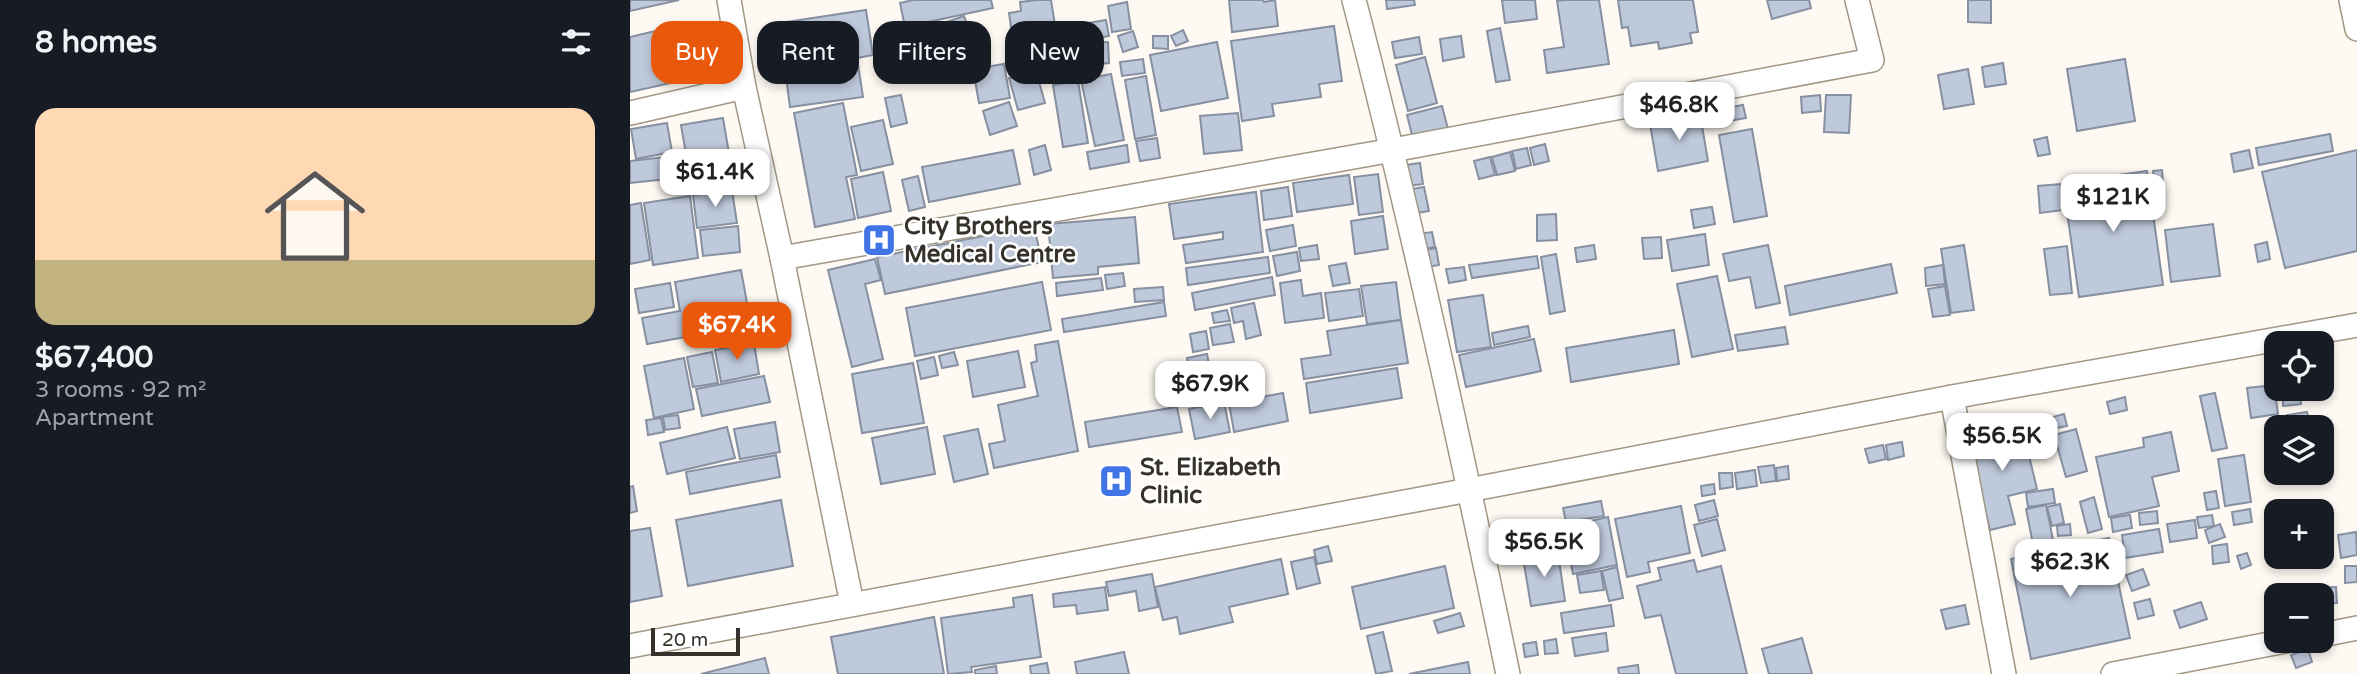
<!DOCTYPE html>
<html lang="en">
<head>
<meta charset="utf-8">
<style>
  :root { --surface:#171b24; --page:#242831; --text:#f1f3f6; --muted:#9ea1a6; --accent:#ea580c }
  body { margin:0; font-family:"Varela Round",sans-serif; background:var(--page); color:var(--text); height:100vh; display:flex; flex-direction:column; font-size:26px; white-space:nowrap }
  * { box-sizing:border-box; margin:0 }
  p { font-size:23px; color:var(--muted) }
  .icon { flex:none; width:38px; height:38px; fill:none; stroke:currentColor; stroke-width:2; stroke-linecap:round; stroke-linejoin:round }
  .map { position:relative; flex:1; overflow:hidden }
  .side { display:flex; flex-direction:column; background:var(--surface); width:630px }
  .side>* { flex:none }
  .top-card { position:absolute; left:21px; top:21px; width:665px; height:63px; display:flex; gap:14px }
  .tools { position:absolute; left:1634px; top:331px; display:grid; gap:14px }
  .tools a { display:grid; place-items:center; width:70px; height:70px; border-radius:14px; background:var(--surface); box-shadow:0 4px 10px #0003; font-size:35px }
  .scale { position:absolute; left:21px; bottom:18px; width:89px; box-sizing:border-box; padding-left:7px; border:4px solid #36322b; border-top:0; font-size:19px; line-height:24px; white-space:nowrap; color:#36322b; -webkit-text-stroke:5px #fff; paint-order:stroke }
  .price { position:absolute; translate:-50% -60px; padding:0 16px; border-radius:14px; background:#fff; color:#222; font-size:23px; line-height:46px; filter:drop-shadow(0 2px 4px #0008) }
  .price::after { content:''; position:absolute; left:50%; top:42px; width:21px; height:16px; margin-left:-10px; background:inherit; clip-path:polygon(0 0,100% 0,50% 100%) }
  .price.current { background:var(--accent); color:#fff }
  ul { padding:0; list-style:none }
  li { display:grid; align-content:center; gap:14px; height:371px; padding:0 35px }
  li span { display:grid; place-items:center; height:217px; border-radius:21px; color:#555 }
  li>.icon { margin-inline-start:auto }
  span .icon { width:126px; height:126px; fill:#fffc; stroke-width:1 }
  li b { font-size:30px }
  h2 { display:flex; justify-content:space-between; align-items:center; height:84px; padding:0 35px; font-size:30px }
  .chip { padding:0 24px; border-radius:21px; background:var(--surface); box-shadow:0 4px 10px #0003; font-size:24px; line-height:63px }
  .chip.current { background:var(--accent); color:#fff }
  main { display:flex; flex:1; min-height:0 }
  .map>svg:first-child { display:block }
</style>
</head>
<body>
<main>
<section class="side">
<h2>8 homes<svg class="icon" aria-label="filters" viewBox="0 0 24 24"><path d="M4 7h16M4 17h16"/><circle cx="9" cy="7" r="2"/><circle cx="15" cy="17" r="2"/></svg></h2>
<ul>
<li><span style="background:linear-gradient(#ffd9b3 70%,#c2b280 0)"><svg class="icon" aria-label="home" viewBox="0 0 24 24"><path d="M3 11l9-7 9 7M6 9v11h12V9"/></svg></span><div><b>$67,400</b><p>3 rooms · 92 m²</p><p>Apartment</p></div></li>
</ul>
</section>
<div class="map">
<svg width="1727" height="674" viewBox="0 0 1727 674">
  <rect width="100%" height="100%" fill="#fef9f2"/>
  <g fill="#bec9db" stroke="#8690a1" stroke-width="2">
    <polygon points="0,0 49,0 0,11"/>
    <polygon points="283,0 361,0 363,8 275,27 270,3"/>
    <polygon points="407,0 421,0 425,25 394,29 393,26 381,27 379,13 391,11 390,2"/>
    <polygon points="599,0 633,0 634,2 645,0 648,26 602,32"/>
    <polygon points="756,0 784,0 785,5 757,9"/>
    <polygon points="872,0 905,0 907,19 875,23"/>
    <polygon points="934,0 969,0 979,64 917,73 914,50 934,47 927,1"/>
    <polygon points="988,0 1063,0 1068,32 1060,33 1062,43 1029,49 1028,42 1001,46 998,27 992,28"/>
    <polygon points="1137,0 1179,0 1181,8 1142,19"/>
    <polygon points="1338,0 1361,0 1361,23 1338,22"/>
    <polygon points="497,2 501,29 482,32 478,6"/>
    <polygon points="236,10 243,55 227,58 233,97 160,107 149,23"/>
    <polygon points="334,16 341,34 314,44 308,25"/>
    <polygon points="476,20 479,36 455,40 452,24"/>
    <polygon points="704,26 712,81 689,84 691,97 642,104 644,116 612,121 601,41"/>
    <polygon points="38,28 50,81 0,92 0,37"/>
    <polygon points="870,28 880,80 866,82 857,31"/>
    <polygon points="553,30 558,41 546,46 541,36"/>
    <polygon points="503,31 508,47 493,52 488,36"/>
    <polygon points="339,36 349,58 330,66 321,44"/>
    <polygon points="523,36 538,36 538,49 523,48"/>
    <polygon points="831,36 834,57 813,61 810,39"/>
    <polygon points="789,37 792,54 765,58 762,42"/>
    <polygon points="478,42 479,63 459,65 457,43"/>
    <polygon points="587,42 598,98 531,111 520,55"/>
    <polygon points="795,57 807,103 778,111 766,65"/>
    <polygon points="513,59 515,73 492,76 490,62"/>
    <polygon points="1495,59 1505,121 1447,131 1437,69"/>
    <polygon points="451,63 453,76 429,80 427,67"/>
    <polygon points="1373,63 1376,84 1355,87 1352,67"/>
    <polygon points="374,64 380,98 349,103 343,69"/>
    <polygon points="1338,69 1344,104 1314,109 1308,75"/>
    <polygon points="406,71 415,103 388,110 379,78"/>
    <polygon points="481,74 494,140 465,146 451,80"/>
    <polygon points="516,76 526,135 505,139 495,80"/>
    <polygon points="448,81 458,143 433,147 423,85"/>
    <polygon points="271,95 277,123 261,127 255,98"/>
    <polygon points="1190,95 1191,111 1172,113 1171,97"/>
    <polygon points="1196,95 1221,95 1219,133 1194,132"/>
    <polygon points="379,102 387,126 360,135 353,111"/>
    <polygon points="213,103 227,175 216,177 225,219 185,227 164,113"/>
    <polygon points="1113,105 1116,118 1093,122 1091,109"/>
    <polygon points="812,106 818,129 783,139 777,115"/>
    <polygon points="608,113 612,150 574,154 570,116"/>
    <polygon points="1070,114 1078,161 1028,171 1020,124"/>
    <polygon points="93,118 102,171 60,178 51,125"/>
    <polygon points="253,120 263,164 231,171 221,127"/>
    <polygon points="37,123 42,152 6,159 1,129"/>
    <polygon points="1122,129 1137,216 1104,222 1089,135"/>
    <polygon points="1700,134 1703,151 1629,165 1626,148"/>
    <polygon points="1417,137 1420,154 1408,156 1404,140"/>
    <polygon points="527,138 530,158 510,161 506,141"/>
    <polygon points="915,144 919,161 904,165 900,148"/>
    <polygon points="415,145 421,170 404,175 399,150"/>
    <polygon points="497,145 499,162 460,169 457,152"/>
    <polygon points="897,148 901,165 886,169 882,151"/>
    <polygon points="383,150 390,184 299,202 292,167"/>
    <polygon points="1619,150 1623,168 1604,172 1601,154"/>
    <polygon points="1727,150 1727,251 1655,268 1632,172"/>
    <polygon points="880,152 885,171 867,175 862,157"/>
    <polygon points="44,156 46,178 0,183 0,161"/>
    <polygon points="860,157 865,175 849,179 844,161"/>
    <polygon points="790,163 793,184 772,187 769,166"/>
    <polygon points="1532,170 1533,184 1525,185 1523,171"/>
    <polygon points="1517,171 1533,285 1449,297 1433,183"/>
    <polygon points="253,172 261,211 228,218 221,179"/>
    <polygon points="748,174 753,212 729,215 724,177"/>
    <polygon points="719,175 723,204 667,212 663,183"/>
    <polygon points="288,176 295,207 279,211 272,180"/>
    <polygon points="1431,184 1434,210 1410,213 1408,186"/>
    <polygon points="658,187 662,216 634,220 631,191"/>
    <polygon points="794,187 799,211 787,213 782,189"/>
    <polygon points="102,190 107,223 67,228 63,195"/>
    <polygon points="626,192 633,252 556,263 553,245 593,239 593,232 544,239 539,204"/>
    <polygon points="60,196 68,258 23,265 14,203"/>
    <polygon points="11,203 20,260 0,264 0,205"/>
    <polygon points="1082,207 1085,224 1064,228 1061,210"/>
    <polygon points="926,214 927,240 907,241 907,215"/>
    <polygon points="753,216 758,249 725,254 721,221"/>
    <polygon points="505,217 509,263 468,267 468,274 423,278 418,224"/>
    <polygon points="1583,224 1590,276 1541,282 1535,230"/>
    <polygon points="663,225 666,246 640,251 636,230"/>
    <polygon points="108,226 110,252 73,256 70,230"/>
    <polygon points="404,226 412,262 255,294 247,257"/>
    <polygon points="802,232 805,247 790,249 788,234"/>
    <polygon points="1075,234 1079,265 1042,271 1037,240"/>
    <polygon points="1031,237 1032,258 1014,259 1012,238"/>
    <polygon points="1637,242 1640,259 1628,262 1625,245"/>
    <polygon points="687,245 689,259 671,261 669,248"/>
    <polygon points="964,245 966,259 947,262 945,248"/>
    <polygon points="1138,245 1150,303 1126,308 1120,277 1099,281 1093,254"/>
    <polygon points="1334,245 1344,310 1321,313 1311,249"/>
    <polygon points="1437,246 1442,293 1420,295 1414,249"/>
    <polygon points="806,248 809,265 792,268 789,251"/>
    <polygon points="667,252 670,271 647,276 643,256"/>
    <polygon points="926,254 935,311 920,314 911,257"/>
    <polygon points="907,256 909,268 842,278 839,265"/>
    <polygon points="638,257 640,273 558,285 556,268"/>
    <polygon points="245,259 251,280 235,284 253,359 222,367 198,270"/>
    <polygon points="716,263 720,283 703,286 699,266"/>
    <polygon points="1261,264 1267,293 1160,315 1155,286"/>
    <polygon points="1313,265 1315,284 1296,286 1295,268"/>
    <polygon points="834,267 836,280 819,283 816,269"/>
    <polygon points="111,270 121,325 17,344 12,318 50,311 45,282"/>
    <polygon points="493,273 495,286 477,289 475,275"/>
    <polygon points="1087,276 1103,349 1062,357 1047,284"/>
    <polygon points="642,277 645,295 565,310 562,293"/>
    <polygon points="471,278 473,290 427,296 426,283"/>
    <polygon points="671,280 673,296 691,293 694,318 655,323 650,283"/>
    <polygon points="412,282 421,330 285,356 276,308"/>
    <polygon points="766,282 771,320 737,324 731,286"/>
    <polygon points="40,283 44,307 9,313 5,289"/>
    <polygon points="1315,286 1320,315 1303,317 1298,289"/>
    <polygon points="533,287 534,300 505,302 504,289"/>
    <polygon points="729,289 733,316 699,321 695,293"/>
    <polygon points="853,295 861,347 827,352 818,300"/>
    <polygon points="534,302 536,316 434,332 432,319"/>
    <polygon points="624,303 631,335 616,339 613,321 604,323 601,308"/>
    <polygon points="597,310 600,321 584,323 582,313"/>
    <polygon points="771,320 778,363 674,379 671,359 701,355 697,331"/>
    <polygon points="600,324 604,342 583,345 580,328"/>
    <polygon points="898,326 900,337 864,345 862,333"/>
    <polygon points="1155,327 1158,344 1108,351 1105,335"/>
    <polygon points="1044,330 1049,364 941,382 936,348"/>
    <polygon points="576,331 579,349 563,352 560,334"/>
    <polygon points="904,339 911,371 836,387 829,355"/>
    <polygon points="428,341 448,451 364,468 359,444 375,441 368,405 408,396 401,363 407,361 405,345"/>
    <polygon points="124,343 129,374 91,382 85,350"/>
    <polygon points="388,351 395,387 343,397 337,361"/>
    <polygon points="82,352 88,383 63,387 57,357"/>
    <polygon points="324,352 328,365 312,368 309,356"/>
    <polygon points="577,354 585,396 565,400 557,358"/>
    <polygon points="304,357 308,375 291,379 287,361"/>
    <polygon points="54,358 64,409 24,418 14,366"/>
    <polygon points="283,363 294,423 232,433 222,374"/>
    <polygon points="767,368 772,398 680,413 676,383"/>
    <polygon points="134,376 140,402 72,416 66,389"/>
    <polygon points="1644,385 1648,414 1621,418 1617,388"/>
    <polygon points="1670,392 1671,404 1653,406 1653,394"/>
    <polygon points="653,393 658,421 604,432 599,403"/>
    <polygon points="1585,393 1597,448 1582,451 1570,396"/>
    <polygon points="1495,397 1497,410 1480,414 1477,402"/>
    <polygon points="594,402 600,432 565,439 559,409"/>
    <polygon points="547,407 552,432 459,447 455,422"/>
    <polygon points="1677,412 1680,427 1660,427 1657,415"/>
    <polygon points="1434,414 1437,426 1422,429 1419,418"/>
    <polygon points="48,415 50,428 35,430 33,417"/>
    <polygon points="31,418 34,432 18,435 16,420"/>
    <polygon points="145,422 150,452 110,459 104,429"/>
    <polygon points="97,427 105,458 37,474 30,443"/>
    <polygon points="297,427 305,474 251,484 242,438"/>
    <polygon points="1392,427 1407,489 1378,496 1385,524 1360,530 1338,441"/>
    <polygon points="348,429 358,474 324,482 314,436"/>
    <polygon points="1446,429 1457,471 1436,477 1424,435"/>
    <polygon points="1541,432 1549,471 1522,477 1529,506 1479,517 1466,457 1514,447 1513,438"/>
    <polygon points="1272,442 1274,456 1258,460 1256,445"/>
    <polygon points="1253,445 1256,459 1239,463 1235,449"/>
    <polygon points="146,455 150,477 60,494 56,472"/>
    <polygon points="1614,455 1621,502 1595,506 1588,459"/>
    <polygon points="1144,465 1146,481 1131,483 1128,467"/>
    <polygon points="1158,466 1159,479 1147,481 1146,468"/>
    <polygon points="1125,470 1127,486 1107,489 1105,473"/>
    <polygon points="1089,473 1102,473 1103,487 1090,489"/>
    <polygon points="1084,484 1085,494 1072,496 1071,486"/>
    <polygon points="3,486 7,511 0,513 0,487"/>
    <polygon points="1423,489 1425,503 1398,507 1396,493"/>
    <polygon points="1586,491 1589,508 1577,510 1574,493"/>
    <polygon points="1464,497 1472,529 1458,533 1450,502"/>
    <polygon points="151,500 163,566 58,586 46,520"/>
    <polygon points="1084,500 1088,516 1069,521 1065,505"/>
    <polygon points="971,501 974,516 936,522 933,508"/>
    <polygon points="1430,504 1434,523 1422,526 1417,507"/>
    <polygon points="1416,505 1423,540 1403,544 1396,509"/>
    <polygon points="1051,506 1060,553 1018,562 1020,572 997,577 985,519"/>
    <polygon points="1620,509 1622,522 1604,525 1602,512"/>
    <polygon points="1527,511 1528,523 1510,525 1509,513"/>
    <polygon points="1500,515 1502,528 1483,532 1481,518"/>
    <polygon points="1582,515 1584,526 1569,528 1567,517"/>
    <polygon points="978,517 987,565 943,574 934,527"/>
    <polygon points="1087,519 1095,550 1072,556 1064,525"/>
    <polygon points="1565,520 1567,538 1540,542 1537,524"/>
    <polygon points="1440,524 1441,535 1428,536 1427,526"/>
    <polygon points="1590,524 1595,537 1579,543 1575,530"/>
    <polygon points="20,528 32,596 0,602 0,531"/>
    <polygon points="921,529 925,551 873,561 869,539"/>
    <polygon points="1529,529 1533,552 1495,558 1492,535"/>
    <polygon points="1701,531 1703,549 1692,550 1692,532"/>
    <polygon points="1726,532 1727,555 1711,558 1708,535"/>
    <polygon points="1479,538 1500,638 1401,659 1381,559"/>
    <polygon points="1597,544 1599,562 1583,564 1582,546"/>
    <polygon points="698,546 702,561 687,564 684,550"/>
    <polygon points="928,553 935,601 901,606 893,558"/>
    <polygon points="1617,553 1621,565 1611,569 1607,556"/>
    <polygon points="684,557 690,583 667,589 661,562"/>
    <polygon points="651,559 658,594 599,607 603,622 550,634 547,617 533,620 525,587"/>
    <polygon points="1064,560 1067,572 1091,566 1117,674 1046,674 1031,615 1015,618 1007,586 1031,580 1028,568"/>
    <polygon points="815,566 824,608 731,629 722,587"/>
    <polygon points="1715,566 1727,566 1727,582 1715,583"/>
    <polygon points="987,567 993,598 979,601 972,571"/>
    <polygon points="1513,569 1519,585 1502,591 1496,575"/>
    <polygon points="971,571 974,590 950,593 947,575"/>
    <polygon points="522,574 528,607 509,611 506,591 479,596 476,582"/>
    <polygon points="475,587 478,610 447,614 446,605 424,607 423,594"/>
    <polygon points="1706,587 1707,603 1692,604 1692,595 1685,595 1684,588"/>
    <polygon points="402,595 411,657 341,667 342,672 318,674 311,618 384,607 383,598"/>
    <polygon points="1520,599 1524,615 1508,619 1504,603"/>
    <polygon points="1571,602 1577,619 1550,628 1544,611"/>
    <polygon points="981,605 984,626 934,633 931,613"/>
    <polygon points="1335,605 1339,624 1316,629 1311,610"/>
    <polygon points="830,613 834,626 808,633 804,621"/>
    <polygon points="304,617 314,674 208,674 201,637"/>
    <polygon points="753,632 762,671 746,674 737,636"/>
    <polygon points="976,633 978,651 945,656 942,638"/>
    <polygon points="1172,638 1182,674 1139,674 1132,649"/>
    <polygon points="926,639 928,653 915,654 914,641"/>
    <polygon points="906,642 908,655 895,657 893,644"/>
    <polygon points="1678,649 1682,662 1666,668 1661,655"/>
    <polygon points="494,652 499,674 447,674 445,662"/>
    <polygon points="135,658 139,674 71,674"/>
    <polygon points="838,662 840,674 779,674"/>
    <polygon points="417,663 419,674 401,674 400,666"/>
    <polygon points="1008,665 1009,674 989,674 988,668"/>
    <polygon points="366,666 367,674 345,674 345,670"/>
  </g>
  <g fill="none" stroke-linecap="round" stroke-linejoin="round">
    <g stroke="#a19785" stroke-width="26">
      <g id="minor">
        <polyline points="99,0 114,87 152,258 222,604"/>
        <path d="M724,0C782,223 831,448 878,674"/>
        <polyline points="1721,0 1727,29"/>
        <polyline points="0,113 114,87"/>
        <polyline points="152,258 763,150 1242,60 1227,0"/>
        <polyline points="1322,397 1374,674"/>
        <polyline points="1692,635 1727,628"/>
        <polyline points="0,646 839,490 1322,397 1727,325"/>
        <polyline points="1483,674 1661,640"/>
      </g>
    </g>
    <use href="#minor" stroke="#fff" stroke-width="23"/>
  </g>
  <defs>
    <g id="hospital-square" transform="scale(1.75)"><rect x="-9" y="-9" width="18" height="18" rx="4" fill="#4175e5" stroke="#fff"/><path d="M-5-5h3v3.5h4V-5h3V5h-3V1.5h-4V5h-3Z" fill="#fff"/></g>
  </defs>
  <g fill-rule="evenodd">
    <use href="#hospital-square" x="249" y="240"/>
    <use href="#hospital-square" x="486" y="481"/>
  </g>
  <g text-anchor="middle" stroke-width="5" stroke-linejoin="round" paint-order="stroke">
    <g font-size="24" font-weight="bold" fill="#36322b" stroke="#fff" text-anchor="start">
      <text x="274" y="234">City Brothers<tspan x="274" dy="28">Medical Centre</tspan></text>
      <text x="510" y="475">St. Elizabeth<tspan x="510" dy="28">Clinic</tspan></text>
    </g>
  </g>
</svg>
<div class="tools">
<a><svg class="icon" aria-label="locate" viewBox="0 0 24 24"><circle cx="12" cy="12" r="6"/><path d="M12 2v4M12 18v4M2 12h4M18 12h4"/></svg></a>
<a><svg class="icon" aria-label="layers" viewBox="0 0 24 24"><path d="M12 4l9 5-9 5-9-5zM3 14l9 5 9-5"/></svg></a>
<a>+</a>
<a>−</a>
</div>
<div class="scale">20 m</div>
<b class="price" style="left:1049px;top:142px">$46.8K</b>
<b class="price" style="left:85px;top:209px">$61.4K</b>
<b class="price" style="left:1483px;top:234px">$121K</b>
<b class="price current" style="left:107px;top:362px">$67.4K</b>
<b class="price" style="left:580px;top:421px">$67.9K</b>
<b class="price" style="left:1372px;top:473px">$56.5K</b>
<b class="price" style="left:914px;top:579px">$56.5K</b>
<b class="price" style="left:1440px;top:599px">$62.3K</b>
<div class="top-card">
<a class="chip current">Buy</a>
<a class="chip">Rent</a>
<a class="chip">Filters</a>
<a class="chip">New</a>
</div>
</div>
</main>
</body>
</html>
